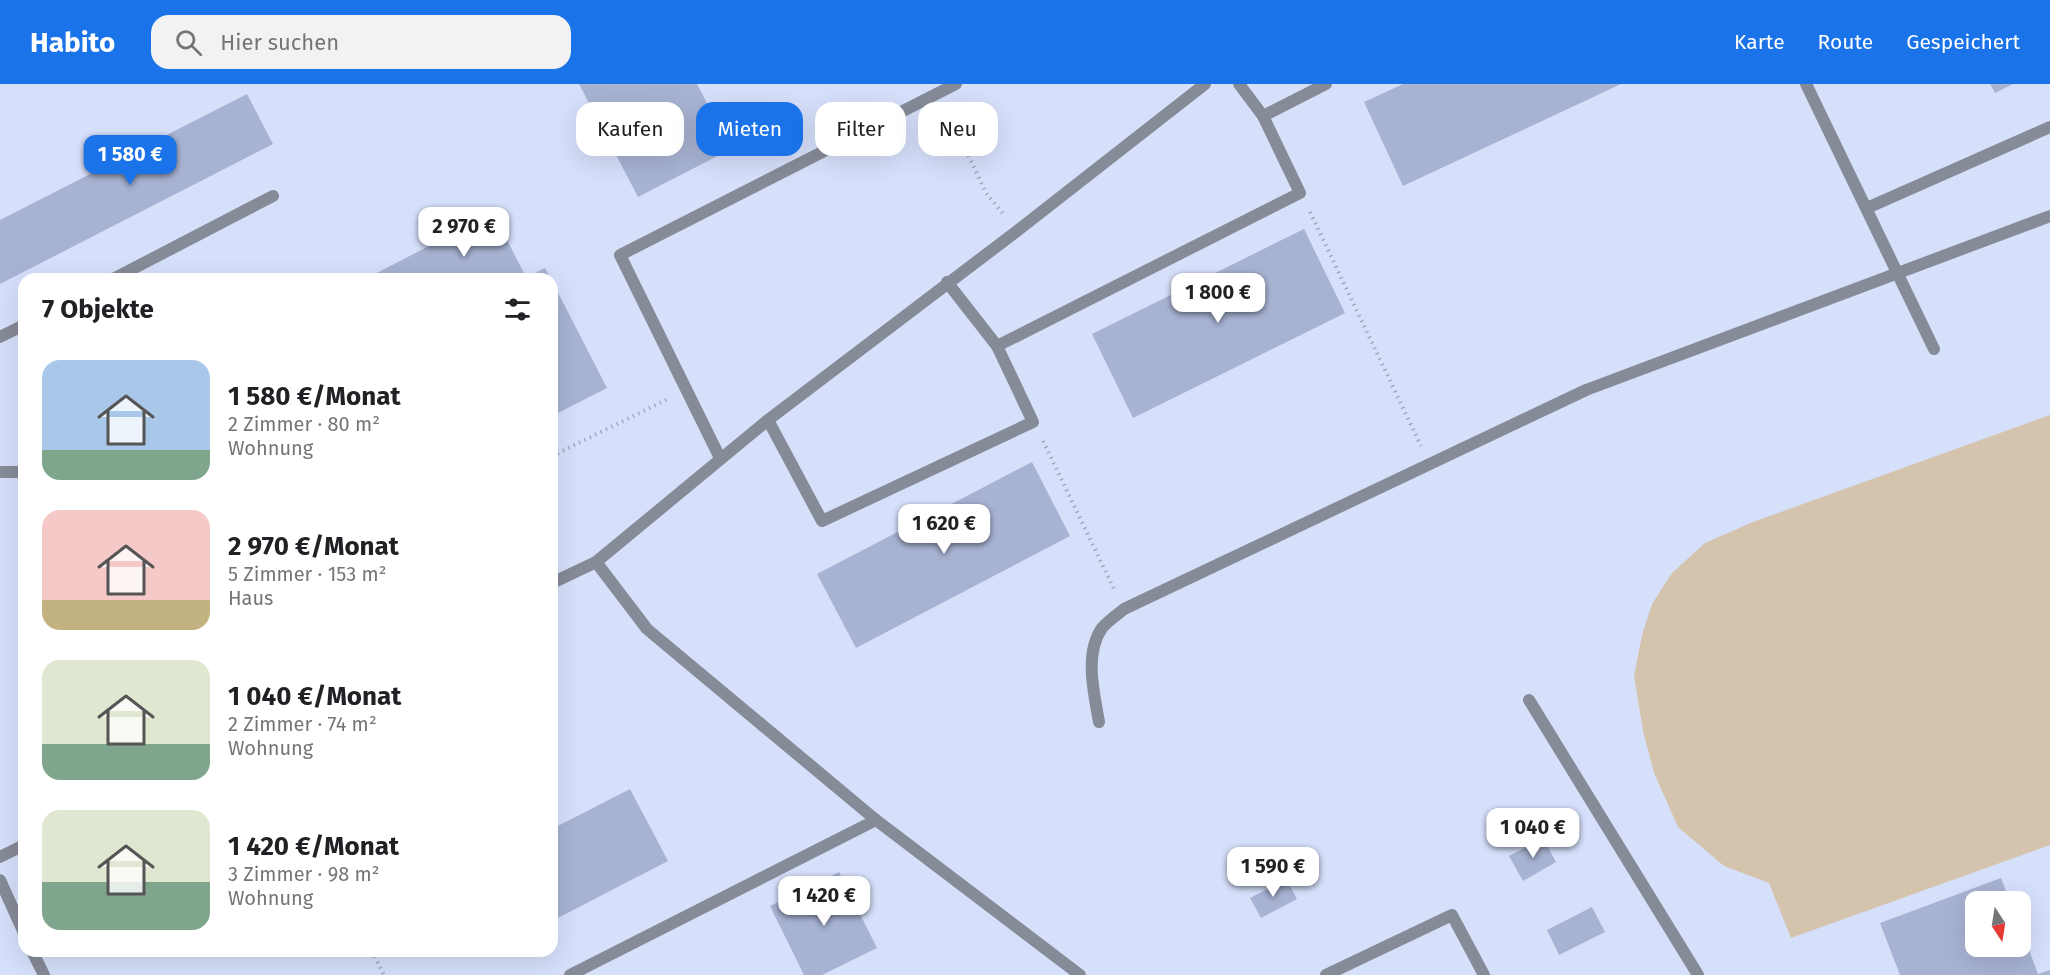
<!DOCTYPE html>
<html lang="de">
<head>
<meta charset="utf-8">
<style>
  :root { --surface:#fff; --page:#f2f2f2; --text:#202124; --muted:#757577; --accent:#1a73e8 }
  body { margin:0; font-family:"Fira Sans",sans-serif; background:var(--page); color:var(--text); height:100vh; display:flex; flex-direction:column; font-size:22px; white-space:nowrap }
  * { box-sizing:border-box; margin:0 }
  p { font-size:20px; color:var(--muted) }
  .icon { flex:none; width:33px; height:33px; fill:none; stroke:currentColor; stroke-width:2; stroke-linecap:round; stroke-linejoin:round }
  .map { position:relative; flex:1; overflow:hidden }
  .sheet { position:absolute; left:18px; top:189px; width:540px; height:684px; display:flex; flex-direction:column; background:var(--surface); border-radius:18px; box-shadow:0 6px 24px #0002 }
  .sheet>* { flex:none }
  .guide { position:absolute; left:576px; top:18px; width:570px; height:54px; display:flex; gap:12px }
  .needle { width:39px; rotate:168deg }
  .fabs { position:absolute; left:1965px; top:807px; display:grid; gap:12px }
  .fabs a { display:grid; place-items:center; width:66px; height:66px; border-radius:12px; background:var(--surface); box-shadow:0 6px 24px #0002; font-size:30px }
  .price { position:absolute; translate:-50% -51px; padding:0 14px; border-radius:12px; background:#fff; color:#222; font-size:20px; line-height:39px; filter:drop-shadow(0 2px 3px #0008) }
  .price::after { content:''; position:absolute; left:50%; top:36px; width:18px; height:14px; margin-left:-9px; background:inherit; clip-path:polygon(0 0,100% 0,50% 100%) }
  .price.selected { background:var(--accent); color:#fff }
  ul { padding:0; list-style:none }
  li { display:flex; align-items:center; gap:18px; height:150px; padding:0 24px }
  li span { display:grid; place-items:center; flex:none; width:168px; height:120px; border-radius:18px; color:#555 }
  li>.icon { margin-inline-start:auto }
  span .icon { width:72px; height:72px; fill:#fffc; stroke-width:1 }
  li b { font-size:26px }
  h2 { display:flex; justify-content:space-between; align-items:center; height:72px; padding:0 24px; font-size:26px }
  .chip { padding:0 21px; border-radius:18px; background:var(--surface); box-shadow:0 6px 24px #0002; font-size:21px; line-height:54px }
  .chip.selected { background:var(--accent); color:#fff }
  header { display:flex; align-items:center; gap:36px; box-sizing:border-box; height:84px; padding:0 30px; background:var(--accent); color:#fff }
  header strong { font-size:28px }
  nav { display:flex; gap:33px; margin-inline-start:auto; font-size:21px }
  .search { width:420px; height:54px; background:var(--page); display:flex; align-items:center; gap:15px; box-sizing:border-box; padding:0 21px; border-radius:18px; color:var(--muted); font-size:22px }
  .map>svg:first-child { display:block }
</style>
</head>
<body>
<header>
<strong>Habito</strong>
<div class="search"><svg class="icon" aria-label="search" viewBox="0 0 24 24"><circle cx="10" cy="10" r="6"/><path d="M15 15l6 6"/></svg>Hier suchen</div>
<nav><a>Karte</a><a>Route</a><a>Gespeichert</a></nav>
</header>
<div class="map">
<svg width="2050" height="891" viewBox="0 0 2050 891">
  <rect width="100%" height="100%" fill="#d7e0fb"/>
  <polygon fill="#d4c3ad" points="2050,331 2050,761 1791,854 1769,799 1724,782 1678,743 1654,689 1643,647 1634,592 1642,551 1652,520 1672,489 1705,459 1753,438"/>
  <g fill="#a8b3d3">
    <polygon points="579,0 697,0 731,65 638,113"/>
    <polygon points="1403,0 1621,0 1403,102 1364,18"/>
    <polygon points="1990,0 2013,0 1995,9"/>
    <polygon points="247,10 273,60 0,200 0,136"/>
    <polygon points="493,129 526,193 545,184 551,195 365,195"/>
    <polygon points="1304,145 1345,229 1133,334 1092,250"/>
    <polygon points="552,197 607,304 552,332"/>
    <polygon points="1032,378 1070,452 856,564 817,490"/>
    <polygon points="630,705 668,777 552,837 552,745"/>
    <polygon points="1543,754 1556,778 1523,797 1509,772"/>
    <polygon points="839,788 877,864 822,891 804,891 770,822"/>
    <polygon points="2001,794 2010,818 1976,818 1976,862 2020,862 2021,844 2038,890 2050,886 2050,891 1900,891 1880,839"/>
    <polygon points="1286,795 1297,815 1261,834 1250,814"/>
    <polygon points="1592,823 1605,848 1559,871 1547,846"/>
  </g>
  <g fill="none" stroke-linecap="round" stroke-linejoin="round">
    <g stroke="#a1a9bf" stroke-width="4" stroke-dasharray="1.5 4.5" stroke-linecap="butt">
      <polyline points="948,28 986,109 1005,132"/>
      <polyline points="1310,128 1421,362"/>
      <polyline points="1043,357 1115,507"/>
      <polyline points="552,372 668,315"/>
      <polyline points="372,867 384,891"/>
    </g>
    <g stroke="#868b98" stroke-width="12">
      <polyline points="1239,0 1263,32"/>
      <polyline points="1806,0 1934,265"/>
      <polyline points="1867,124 2050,43"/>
      <polyline points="113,195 273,112"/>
      <polyline points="947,198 997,262"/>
      <polyline points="0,253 24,241"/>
      <polyline points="768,336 822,437 1033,338 997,262 1300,109 1263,32 1326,0"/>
      <polyline points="720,374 620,171 956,0"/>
      <polyline points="0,388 24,388"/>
      <polyline points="596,478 647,545 876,736 1080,891"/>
      <polyline points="552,499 596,478 768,336 1017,147 1205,0"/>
      <polyline points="1529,616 1698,891"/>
      <path d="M1099,638C1094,609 1084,570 1102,544C1108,537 1117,531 1124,525L1586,306L2050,132"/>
      <polyline points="0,773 24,761"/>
      <polyline points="0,796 24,849"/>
      <polyline points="32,867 44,891"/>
      <polyline points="570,891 876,736"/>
      <polyline points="1326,891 1452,831 1484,891"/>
    </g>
  </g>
</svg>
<div class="fabs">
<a><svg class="needle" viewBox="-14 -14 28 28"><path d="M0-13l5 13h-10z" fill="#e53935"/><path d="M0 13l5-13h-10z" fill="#757577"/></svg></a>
</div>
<b class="price selected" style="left:130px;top:102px">1 580 €</b>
<b class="price" style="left:464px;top:174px">2 970 €</b>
<b class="price" style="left:1218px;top:240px">1 800 €</b>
<b class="price" style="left:944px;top:471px">1 620 €</b>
<b class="price" style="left:1533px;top:775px">1 040 €</b>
<b class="price" style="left:1273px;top:814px">1 590 €</b>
<b class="price" style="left:824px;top:843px">1 420 €</b>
<div class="guide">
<a class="chip">Kaufen</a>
<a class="chip selected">Mieten</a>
<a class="chip">Filter</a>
<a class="chip">Neu</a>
</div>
<section class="sheet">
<h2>7 Objekte<svg class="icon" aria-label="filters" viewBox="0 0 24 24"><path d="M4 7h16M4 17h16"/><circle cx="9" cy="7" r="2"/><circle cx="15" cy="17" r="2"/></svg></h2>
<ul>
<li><span style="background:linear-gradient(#a9c7e8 75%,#7fa58c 0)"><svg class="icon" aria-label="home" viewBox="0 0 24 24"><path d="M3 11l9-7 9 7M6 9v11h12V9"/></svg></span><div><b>1 580 €/Monat</b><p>2 Zimmer · 80 m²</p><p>Wohnung</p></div></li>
<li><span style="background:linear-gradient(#f6c9c9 75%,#c2b280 0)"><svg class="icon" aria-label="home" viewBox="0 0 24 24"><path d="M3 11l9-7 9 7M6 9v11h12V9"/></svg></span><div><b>2 970 €/Monat</b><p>5 Zimmer · 153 m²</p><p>Haus</p></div></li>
<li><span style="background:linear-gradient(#dfe7d0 70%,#7fa58c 0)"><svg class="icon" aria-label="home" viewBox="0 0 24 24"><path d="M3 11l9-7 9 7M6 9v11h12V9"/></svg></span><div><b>1 040 €/Monat</b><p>2 Zimmer · 74 m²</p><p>Wohnung</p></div></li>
<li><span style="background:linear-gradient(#dfe7d0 60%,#7fa58c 0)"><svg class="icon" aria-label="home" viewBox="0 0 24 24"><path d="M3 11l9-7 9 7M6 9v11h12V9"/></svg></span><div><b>1 420 €/Monat</b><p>3 Zimmer · 98 m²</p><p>Wohnung</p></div></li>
</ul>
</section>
</div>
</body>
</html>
